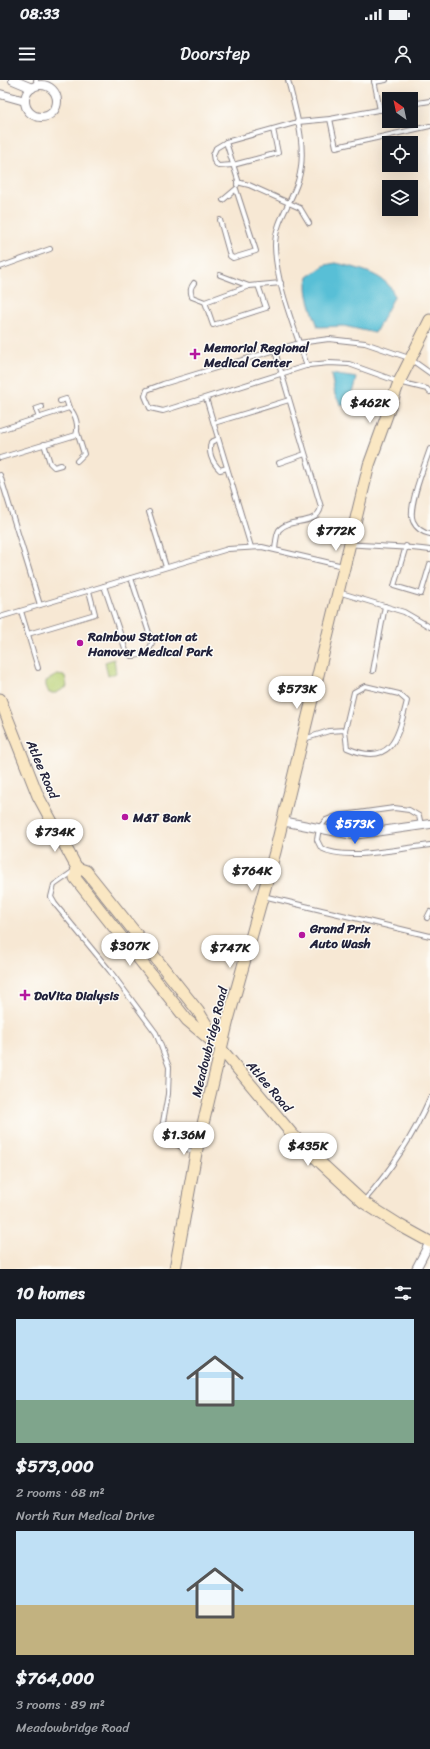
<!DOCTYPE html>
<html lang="en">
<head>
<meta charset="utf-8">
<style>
  :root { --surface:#171b24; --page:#242831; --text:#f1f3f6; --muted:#9ea1a6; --accent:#2563eb }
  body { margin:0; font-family:Sriracha,sans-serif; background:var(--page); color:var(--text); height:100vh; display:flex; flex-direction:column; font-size:15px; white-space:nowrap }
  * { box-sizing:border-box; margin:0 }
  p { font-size:13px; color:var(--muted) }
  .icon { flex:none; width:22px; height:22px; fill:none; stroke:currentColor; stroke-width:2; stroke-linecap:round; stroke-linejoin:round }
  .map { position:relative; height:1189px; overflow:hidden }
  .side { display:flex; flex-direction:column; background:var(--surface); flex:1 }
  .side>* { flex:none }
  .needle { width:26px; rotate:327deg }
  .tools { position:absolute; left:382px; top:12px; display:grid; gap:8px }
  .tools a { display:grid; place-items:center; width:36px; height:36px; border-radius:0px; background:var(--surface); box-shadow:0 4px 16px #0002; font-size:20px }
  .price { position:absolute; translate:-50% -34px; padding:0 9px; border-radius:14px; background:#fff; color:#222; font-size:13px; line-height:26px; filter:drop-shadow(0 1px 2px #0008) }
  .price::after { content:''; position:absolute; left:50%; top:24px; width:12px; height:9px; margin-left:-6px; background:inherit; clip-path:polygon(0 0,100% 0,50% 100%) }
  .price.active { background:var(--accent); color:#fff }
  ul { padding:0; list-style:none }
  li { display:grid; align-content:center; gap:8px; height:212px; padding:0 16px }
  li span { display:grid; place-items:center; height:124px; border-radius:0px; color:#555 }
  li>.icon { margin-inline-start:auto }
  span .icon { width:72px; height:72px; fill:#fffc; stroke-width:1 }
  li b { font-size:17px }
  h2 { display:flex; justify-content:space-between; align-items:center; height:48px; padding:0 16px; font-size:17px }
  .status { display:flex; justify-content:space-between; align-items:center; height:28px; padding:0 20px; background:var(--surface); direction:ltr }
  .status svg { height:11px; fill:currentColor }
  header { display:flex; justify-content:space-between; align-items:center; height:52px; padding:0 16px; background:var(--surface); font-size:18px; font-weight:600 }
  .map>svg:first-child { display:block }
</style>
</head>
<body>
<div class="status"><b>08:33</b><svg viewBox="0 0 49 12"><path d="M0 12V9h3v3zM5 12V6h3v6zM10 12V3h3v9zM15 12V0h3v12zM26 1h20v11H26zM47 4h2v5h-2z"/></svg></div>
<header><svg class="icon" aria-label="menu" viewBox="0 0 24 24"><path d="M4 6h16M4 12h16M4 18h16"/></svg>Doorstep<svg class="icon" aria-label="person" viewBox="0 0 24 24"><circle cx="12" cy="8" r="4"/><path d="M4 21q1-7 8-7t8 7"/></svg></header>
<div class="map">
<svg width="430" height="1189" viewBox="0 0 430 1189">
  <rect width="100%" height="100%" fill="#fdfcf7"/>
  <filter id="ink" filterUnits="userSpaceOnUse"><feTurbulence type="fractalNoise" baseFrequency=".025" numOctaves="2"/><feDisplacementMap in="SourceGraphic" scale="8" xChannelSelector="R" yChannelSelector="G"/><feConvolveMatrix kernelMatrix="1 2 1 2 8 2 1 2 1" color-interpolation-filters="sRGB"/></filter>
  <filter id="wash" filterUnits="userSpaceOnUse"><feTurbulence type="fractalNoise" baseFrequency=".012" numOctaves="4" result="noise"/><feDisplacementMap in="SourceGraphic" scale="16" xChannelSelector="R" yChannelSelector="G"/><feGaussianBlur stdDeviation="0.9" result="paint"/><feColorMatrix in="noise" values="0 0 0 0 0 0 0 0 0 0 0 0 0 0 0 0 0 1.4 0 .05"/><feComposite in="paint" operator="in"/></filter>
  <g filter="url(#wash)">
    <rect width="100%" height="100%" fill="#f7e8d4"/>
    <g fill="#b9d176" stroke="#6e7a58">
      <polygon points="114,579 116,593 108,596 105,582"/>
      <polygon points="57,595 65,596 67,607 56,613 49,613 46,606 46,601"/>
    </g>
    <g fill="#59bfd6" stroke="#3e7088">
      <path d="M336,183C353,187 392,195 394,217L375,253L344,246L318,247C313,232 304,213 308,197L325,185Z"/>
      <polygon points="331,294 357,298 351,321 348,325 341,325 335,315"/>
    </g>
  </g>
  <g filter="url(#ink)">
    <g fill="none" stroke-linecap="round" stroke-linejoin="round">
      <g stroke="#8c8588" stroke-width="6">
        <g id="service">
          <polyline points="36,0 37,6"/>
          <path d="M288,0C296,32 308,69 298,101C291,124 275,141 275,166C276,205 295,249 307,286"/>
          <polyline points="374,0 380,30"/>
          <polyline points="374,2 386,0"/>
          <polyline points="411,24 430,21"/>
          <polyline points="330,39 336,67 430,46"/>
          <polyline points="273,49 278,73 233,85 218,86 214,81 213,75 216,68 226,62 298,42 330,39 389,28"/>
          <polyline points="226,62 238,100 237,105"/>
          <polyline points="237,102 249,105 300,128 309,143"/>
          <polyline points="220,140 230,176 233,178 256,171 236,109 223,120"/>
          <polyline points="0,187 50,169"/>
          <polyline points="220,195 249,206"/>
          <path d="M194,203C190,208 190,211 192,217L205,222"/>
          <polyline points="258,205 266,228 213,245 205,222 249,206 281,203"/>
          <polyline points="430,293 409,278 365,263 329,259 299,263 163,304 147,310 145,316 150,328 163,331 309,285 329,283 349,284 399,302 427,309 430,312"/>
          <polyline points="206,318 251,467"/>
          <polyline points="60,321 66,319 69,328"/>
          <polyline points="39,338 36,329 42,327"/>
          <polyline points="214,343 289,320"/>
          <path d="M0,350L69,328C76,334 79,347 76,355L0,378"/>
          <path d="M218,359L211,362C208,372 212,382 220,390L227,388"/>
          <polyline points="44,364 50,383 54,387 61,385"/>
          <path d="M430,369C425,384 407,428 413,441C416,448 423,453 430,454"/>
          <polyline points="77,381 84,374 77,352"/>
          <polyline points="279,383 305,374"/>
          <polyline points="0,395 40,525"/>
          <polyline points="149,432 166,487"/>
          <path d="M350,464C377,467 404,466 430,470"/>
          <polyline points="406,466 394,506 421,514 430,484"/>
          <path d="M275,469C276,463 276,455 279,450C290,437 317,447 321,427L275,271"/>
          <path d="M104,506L126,571L131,576C141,576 151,572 152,562L131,498"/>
          <polyline points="338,512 404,532 430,547"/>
          <polyline points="21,531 38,588"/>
          <polyline points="0,537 228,469 262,467 343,486"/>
          <polyline points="28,554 95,534 89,511"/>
          <polyline points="373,591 385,526"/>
          <path d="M304,659L329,651L345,650L347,668C393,688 398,656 407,621L399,614L365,606L354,612L345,650"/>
          <path d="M421,745L419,736L409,730L394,728L336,736L326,740L319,748L317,760L321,768C346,782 401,768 430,765"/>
          <polyline points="74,791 54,805 51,817 55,824 110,891 156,953 169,987 168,1014 161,1053 168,1061 194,1072"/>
          <polyline points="263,816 430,856"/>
          <polyline points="427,838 430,832"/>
          <path d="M363,1122C391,1090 413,1057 430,1018"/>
        </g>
      </g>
      <g stroke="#8c8588" stroke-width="10">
        <g id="minor">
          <polyline points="13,0 32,8"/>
          <circle cx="41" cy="21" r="16"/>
          <polyline points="0,14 25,21"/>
          <polyline points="282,741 353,755 430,744"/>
          <polyline points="416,1189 430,1162"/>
        </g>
      </g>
      <g stroke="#8c8588" stroke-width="13">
        <g id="secondary">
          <polyline points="0,619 38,716 77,788 75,798 187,940 214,963"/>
          <polyline points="77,788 86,791 198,931 222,970 292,1054 322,1084 363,1122 401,1146 430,1162"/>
          <polyline points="175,1189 196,1073 228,940 275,772 369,385 399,302 430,240"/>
        </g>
      </g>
      <use href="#service" stroke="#fff" stroke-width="4"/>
      <use href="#minor" stroke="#fff" stroke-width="8"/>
      <use href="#secondary" stroke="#fae7c3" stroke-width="11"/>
    </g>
  </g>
  <g fill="#b5179e" stroke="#fdfcf7" stroke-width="1.5">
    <path d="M193 268h4v4h4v4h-4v4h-4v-4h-4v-4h4z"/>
    <circle cx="80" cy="563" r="4"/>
    <circle cx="125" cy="737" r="4"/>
    <circle cx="302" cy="855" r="4"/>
    <path d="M23 909h4v4h4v4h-4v4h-4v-4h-4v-4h4z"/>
  </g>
  <g text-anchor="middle" stroke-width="3" stroke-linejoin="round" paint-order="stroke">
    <g font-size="13" font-weight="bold" fill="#22223b" stroke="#fdfcf7" text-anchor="start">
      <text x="204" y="272">Memorial Regional<tspan x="204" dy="15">Medical Center</tspan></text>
      <text x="88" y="561">Rainbow Station at<tspan x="88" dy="15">Hanover Medical Park</tspan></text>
      <text x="133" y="742">M&amp;T Bank</text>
      <text x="310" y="853">Grand Prix<tspan x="310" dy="15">Auto Wash</tspan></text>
      <text x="34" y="920">DaVita Dialysis</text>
    </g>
    <g font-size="13" fill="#22223b" stroke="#fdfcf7">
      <text transform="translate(43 689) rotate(67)" y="5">Atlee Road</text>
      <text transform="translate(209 962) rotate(-76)" y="5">Meadowbridge Road</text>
      <text transform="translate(270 1006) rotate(50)" y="5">Atlee Road</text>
    </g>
  </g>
</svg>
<div class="tools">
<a><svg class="needle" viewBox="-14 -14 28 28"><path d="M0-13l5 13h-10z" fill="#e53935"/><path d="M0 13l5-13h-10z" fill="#9ea1a6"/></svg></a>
<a><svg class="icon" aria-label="locate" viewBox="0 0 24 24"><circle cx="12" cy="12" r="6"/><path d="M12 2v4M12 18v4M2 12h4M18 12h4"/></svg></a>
<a><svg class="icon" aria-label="layers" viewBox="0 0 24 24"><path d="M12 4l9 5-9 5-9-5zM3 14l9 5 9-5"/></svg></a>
</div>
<b class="price" style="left:370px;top:344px">$462K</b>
<b class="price" style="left:336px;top:472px">$772K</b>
<b class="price" style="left:297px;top:630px">$573K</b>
<b class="price active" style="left:355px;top:765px">$573K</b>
<b class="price" style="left:55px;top:773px">$734K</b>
<b class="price" style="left:252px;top:812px">$764K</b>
<b class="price" style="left:130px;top:887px">$307K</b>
<b class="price" style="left:230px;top:889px">$747K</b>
<b class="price" style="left:184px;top:1076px">$1.36M</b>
<b class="price" style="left:308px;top:1087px">$435K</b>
</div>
<section class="side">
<h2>10 homes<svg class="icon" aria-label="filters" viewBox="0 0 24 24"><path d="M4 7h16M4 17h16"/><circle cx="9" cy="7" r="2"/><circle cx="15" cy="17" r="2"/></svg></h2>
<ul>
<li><span style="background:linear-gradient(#bfe0f5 65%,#7fa58c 0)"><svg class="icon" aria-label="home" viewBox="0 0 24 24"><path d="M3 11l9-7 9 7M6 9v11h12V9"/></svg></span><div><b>$573,000</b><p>2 rooms · 68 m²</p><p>North Run Medical Drive</p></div></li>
<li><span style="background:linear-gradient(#bfe0f5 60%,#c2b280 0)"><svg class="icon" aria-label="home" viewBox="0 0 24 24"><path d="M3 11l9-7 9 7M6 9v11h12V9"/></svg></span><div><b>$764,000</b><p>3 rooms · 89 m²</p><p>Meadowbridge Road</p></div></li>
</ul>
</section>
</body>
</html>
